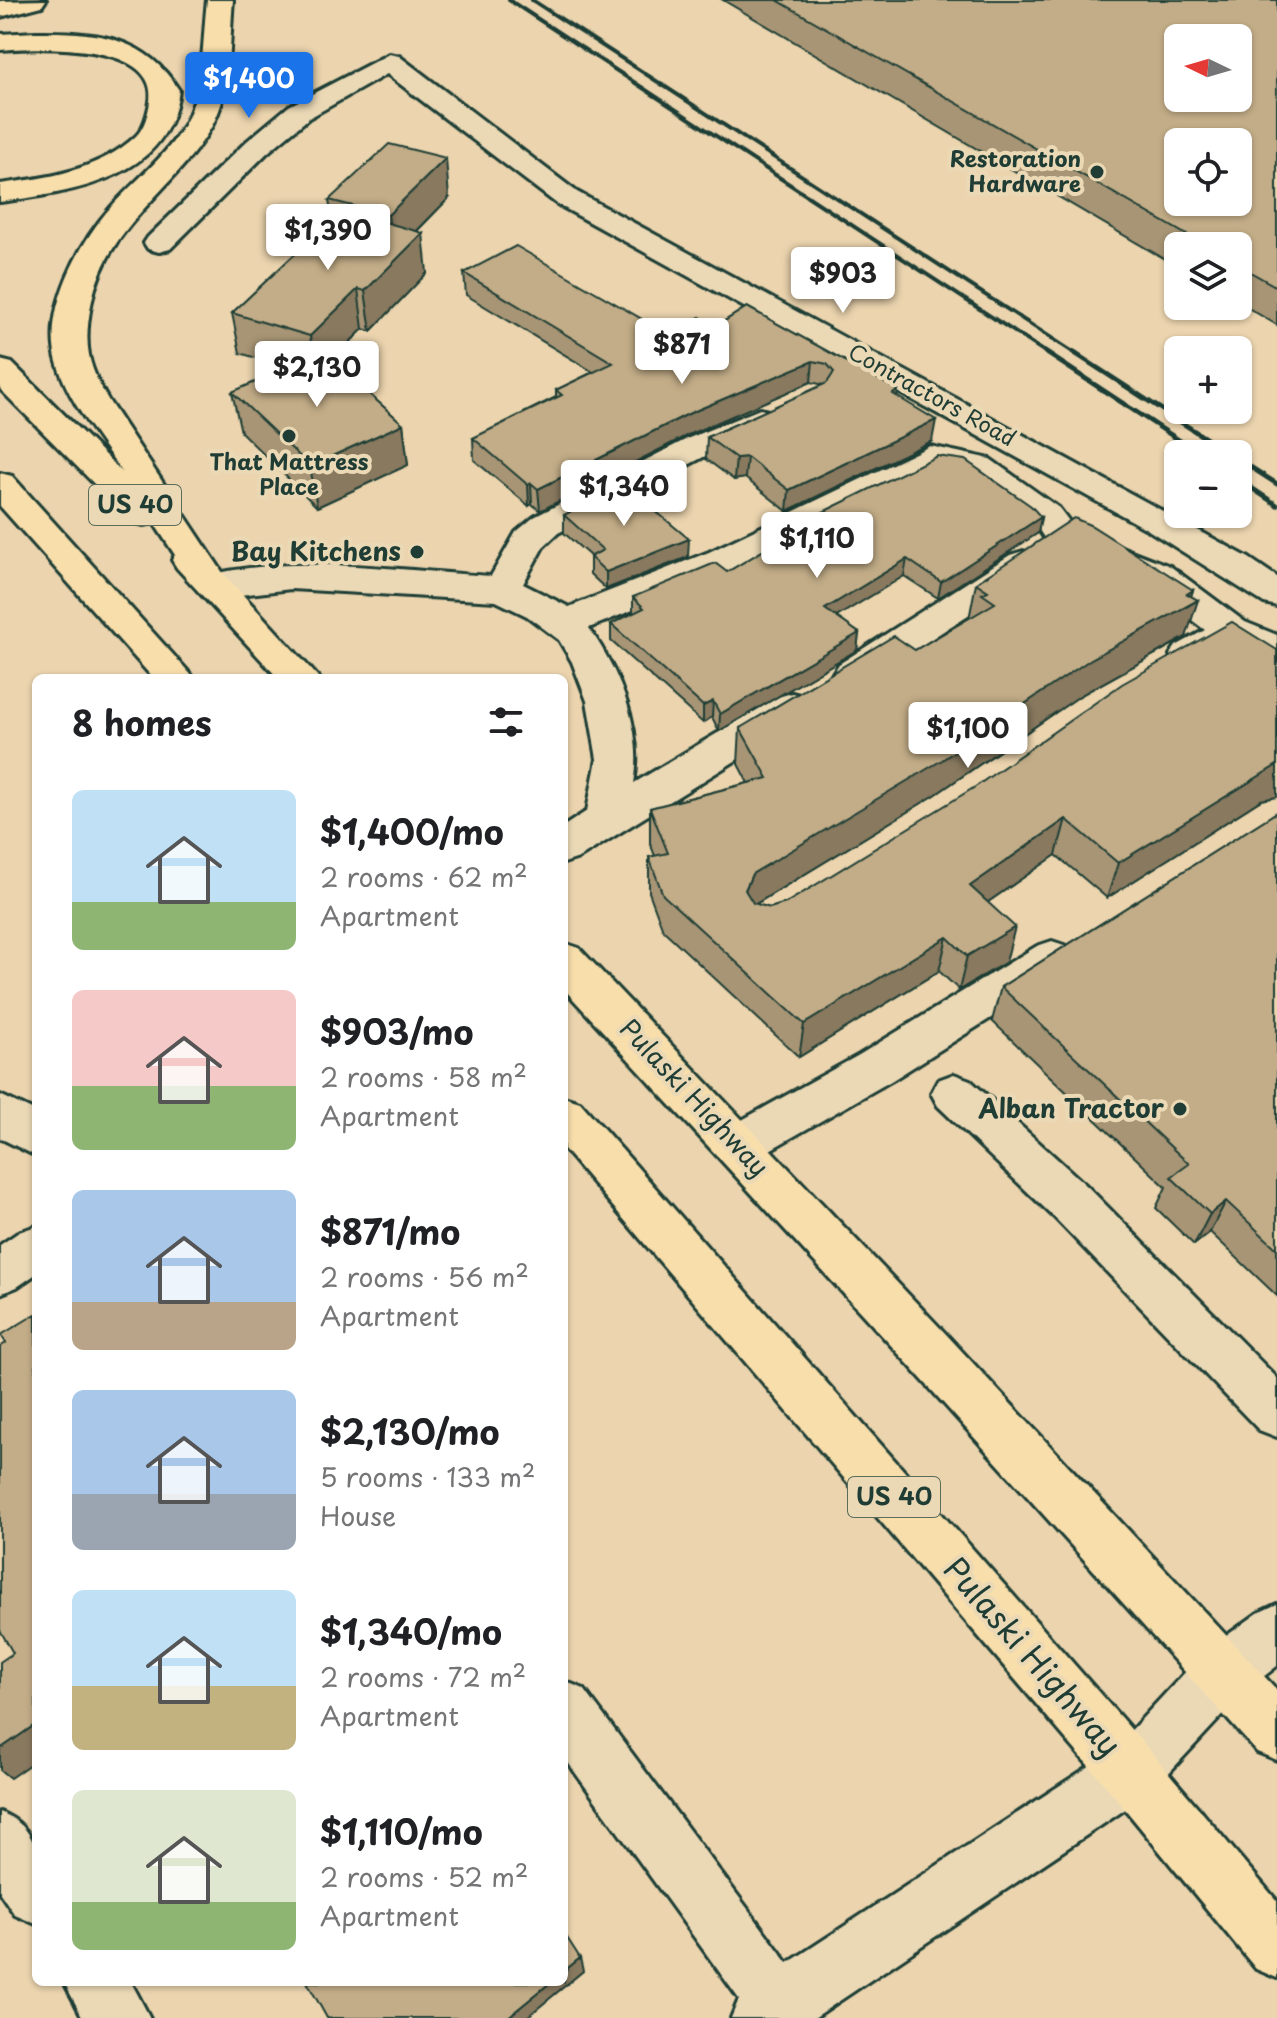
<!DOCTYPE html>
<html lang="en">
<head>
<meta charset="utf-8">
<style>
  :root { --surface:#fff; --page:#f6f6f6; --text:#202124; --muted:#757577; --accent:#1a73e8 }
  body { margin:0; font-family:"Playpen Sans",sans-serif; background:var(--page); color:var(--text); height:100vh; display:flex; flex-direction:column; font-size:30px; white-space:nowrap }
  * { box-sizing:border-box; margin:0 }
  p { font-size:26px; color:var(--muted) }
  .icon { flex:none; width:44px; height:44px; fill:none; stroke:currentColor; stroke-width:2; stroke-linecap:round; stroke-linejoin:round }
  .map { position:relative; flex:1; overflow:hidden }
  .sheet { position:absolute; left:32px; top:674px; width:536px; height:1312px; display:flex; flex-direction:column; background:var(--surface); border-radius:12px; box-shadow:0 2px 6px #0004 }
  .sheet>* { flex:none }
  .needle { width:52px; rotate:275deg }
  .tools { position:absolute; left:1164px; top:24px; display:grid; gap:16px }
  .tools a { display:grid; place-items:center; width:88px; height:88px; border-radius:12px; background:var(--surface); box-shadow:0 2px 6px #0004; font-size:40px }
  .price { position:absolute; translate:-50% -68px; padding:0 18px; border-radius:8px; background:#fff; color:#222; font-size:26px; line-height:52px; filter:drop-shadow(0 2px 4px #0008) }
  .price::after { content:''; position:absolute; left:50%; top:48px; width:24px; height:18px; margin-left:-12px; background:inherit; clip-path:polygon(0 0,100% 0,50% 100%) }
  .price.active { background:var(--accent); color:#fff }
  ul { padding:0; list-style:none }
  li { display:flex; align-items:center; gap:24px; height:200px; padding:0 40px }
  li span { display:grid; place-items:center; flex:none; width:224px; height:160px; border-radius:12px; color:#555 }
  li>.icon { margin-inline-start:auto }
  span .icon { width:96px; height:96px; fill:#fffc; stroke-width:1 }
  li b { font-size:34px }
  h2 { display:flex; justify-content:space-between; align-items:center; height:96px; padding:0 40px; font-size:34px }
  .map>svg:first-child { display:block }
</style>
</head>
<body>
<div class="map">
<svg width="1277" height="2018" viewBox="0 0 1277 2018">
  <rect width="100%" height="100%" fill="#ebd4ae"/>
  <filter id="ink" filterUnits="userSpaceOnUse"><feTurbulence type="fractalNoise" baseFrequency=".0125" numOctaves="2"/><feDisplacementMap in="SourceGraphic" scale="16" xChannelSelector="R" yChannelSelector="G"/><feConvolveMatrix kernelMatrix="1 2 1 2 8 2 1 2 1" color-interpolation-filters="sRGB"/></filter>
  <g filter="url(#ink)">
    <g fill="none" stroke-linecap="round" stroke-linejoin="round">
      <g stroke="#1f3d34" stroke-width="6">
        <g id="minor">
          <polygon points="389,54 399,56 577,192 1249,558 1277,577 1277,606 1264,603 1145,528 557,204 387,74 309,118 267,153 170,249 159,252 148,249 144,243 148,237 247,141 289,106"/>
          <path d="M760,409L772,412L777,419L772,426L713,452L558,533L543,547L523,584L569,607L709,552L930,446L990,459L1059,508L1075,529L1170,566L1245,622L1277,635V662L1234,646C1215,657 1199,671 1176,664L1170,655L1176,646L1205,630L1144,584L1049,545L1035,524L987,487L968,476L934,469L735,568L589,628C619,671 644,730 634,783L778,697L792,693L806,697L811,707L806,717L579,858L564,863V826L587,811L597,759L587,701L572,662L559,640L527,616L496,601L291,589L215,598L202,595L197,586L202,577C289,553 401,571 491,576L516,532L534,517L689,438Z"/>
          <polygon points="1023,551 1036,555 1041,563 1036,571 865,682 852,686 839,682 833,673 839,664 1010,555"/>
          <polygon points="1052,941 1067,946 1074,958 1067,970 891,1081 754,1159 738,1165 722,1159 715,1145 722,1131 859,1055 1037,946"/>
          <polygon points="954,1074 970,1080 1088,1187 1277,1378 1277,1437 1259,1430 1054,1217 938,1106 931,1093 938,1080"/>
          <polygon points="0,1095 36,1112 36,1156 0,1138"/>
          <polygon points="36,1226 36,1274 17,1287 0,1294 0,1245 19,1232"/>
          <polygon points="1277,1604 1277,1666 1244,1692 1151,1792 814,2018 731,2018 739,1999 564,1757 564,1681 584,1689 788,1963 1111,1752 1204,1652 1258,1613"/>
          <path d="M0,1812C51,1833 36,1877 36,1924L15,1915L0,1893Z"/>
          <polygon points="64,1982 131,1982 150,2018 83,2018"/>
        </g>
      </g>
      <g stroke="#1f3d34" stroke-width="6">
        <g id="highway">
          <polygon points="46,0 42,6 0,17 0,1"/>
          <path d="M207,0H233C229,41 233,88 212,126C173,193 106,224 91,305C83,347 88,367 110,403L223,573L319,678H278L177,568L172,560L175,555L154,523L144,525L132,522L0,389V360L12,363L122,472C99,437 68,402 57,362C42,311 79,243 111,207C135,180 166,157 184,125C205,88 202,41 207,0Z"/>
          <path d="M36,32C95,31 145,36 179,90C169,179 74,192 0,202V184C47,178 100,170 136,136C145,127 148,113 150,102C160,41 35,47 0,50V34Z"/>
          <polygon points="0,473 12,476 194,678 153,678 0,506"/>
          <polygon points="564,943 579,948 945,1333 1277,1690 1277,1760 1257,1752 909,1365 564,989"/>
          <polygon points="564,1097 580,1102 1151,1752 1277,1901 1277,1978 1256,1969 1111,1792 564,1149"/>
        </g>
      </g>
      <use href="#minor" fill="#ebd9b6" fill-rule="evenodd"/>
      <use href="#highway" fill="#f8deab" fill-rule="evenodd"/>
      <g stroke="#1f3d34" stroke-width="4">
        <polyline points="509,0 1048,354"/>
        <polyline points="532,0 1076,354"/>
      </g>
      <g stroke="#1f3d34" stroke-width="5">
        <polyline points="1045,352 1200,454"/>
        <polyline points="1073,352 1230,454"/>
        <polyline points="1238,459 1277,484"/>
        <polyline points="1238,479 1277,505"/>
      </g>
    </g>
    <g fill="#a89575" stroke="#1f3d34" stroke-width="2">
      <polygon points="723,0 1277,0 1277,325 1238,302 1238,246 1178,246 1178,267"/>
      <polygon points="449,198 417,231 427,273 371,331 363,329 332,361 403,424 408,465 317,507 241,432 232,392 288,368 240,353 232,313 332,219 329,200"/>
      <polygon points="464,273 668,334 715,327 747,307 898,390 897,396 932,441 787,511 745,478 734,480 706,459 707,437 824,385 811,382 688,435 540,511 532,504 529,506 474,460 473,438 556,397 556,390 593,372 466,295"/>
      <polygon points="564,515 688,557 606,589 590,574 590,556 564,533"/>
      <polygon points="815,516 1041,517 1038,533 938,598 904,576 836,617 859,633 857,650 719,731 712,717 703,723 611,641 611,624 633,613 633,597 727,572 815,520"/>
      <polygon points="976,583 1193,590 1191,596 1186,637 1081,695 935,795 756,904 770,908 786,903 1277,650 1277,797 1261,800 1107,898 1056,855 988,902 1006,962 959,990 939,971 799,1057 663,930 649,892 649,857 655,856 650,843 650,808 748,783 738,764 740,728 915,650 969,619"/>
      <polygon points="1277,812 1277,1296 1210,1232 1194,1245 1156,1208 1166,1187 992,1021 1001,987"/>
    </g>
    <g fill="#88795f" stroke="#1f3d34" stroke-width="2">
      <polygon points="446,158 449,198 393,255 388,215"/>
      <polygon points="423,233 427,273 371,331 365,291"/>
      <polygon points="358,289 363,329 316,376 310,336"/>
      <polygon points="813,361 811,382 688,435 540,511 538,489 688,414"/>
      <polygon points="936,420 932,441 787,511 789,490"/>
      <polygon points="403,424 408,465 317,507 310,466"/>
      <polygon points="747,457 745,478 734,480 736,458"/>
      <polygon points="531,483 532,504 529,506 528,485"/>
      <polygon points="1041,517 1038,533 938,598 941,582"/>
      <polygon points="689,539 688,557 606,589 606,572"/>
      <polygon points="907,559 904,576 823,625 825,609"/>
      <polygon points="1193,590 1188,606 1198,600 1186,637 1081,695 935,795 749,908 745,890 752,874"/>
      <polygon points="859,633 857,650 719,731 720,714"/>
      <polygon points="713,701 712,717 703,723 703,706"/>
      <polygon points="1277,765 1277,797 1261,800 1107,898 1118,863"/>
      <polygon points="1066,819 1056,855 962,920 970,886"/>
      <polygon points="1015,927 1006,962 959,990 967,956"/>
      <polygon points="947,937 939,971 799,1057 804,1024"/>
      <polygon points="1226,1201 1210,1232 1194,1245 1210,1214"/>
      <polygon points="36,1724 36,1760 10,1778 0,1770 0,1749"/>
      <polygon points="580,1958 583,1971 526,2018 507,2018 551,1982 564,1982 564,1971"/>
    </g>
    <g fill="#c3ad88" stroke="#1f3d34" stroke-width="2" fill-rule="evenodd">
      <path d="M777,0H1277V287L1238,265V246H1206ZM1178,38H1238V98H1178ZM1178,142H1238V202H1178Z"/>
      <polygon points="389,144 446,158 388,215 329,200"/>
      <polygon points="342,210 423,233 365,291 358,289 310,336 232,313"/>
      <polygon points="516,246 668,334 700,317 715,327 747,307 898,390 893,394 936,420 789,490 747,457 736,458 707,437 827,383 834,372 827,364 813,361 688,414 538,489 531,483 528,485 473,438 562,395 556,390 613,363 464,273"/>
      <polygon points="323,353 403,424 310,466 232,392"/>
      <polygon points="937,456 965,460 1031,506 1041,517 941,582 907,559 825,609 859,633 720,714 713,701 703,706 611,624 644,608 633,597 715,563 727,572 818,518 815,516"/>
      <polygon points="623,484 689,539 606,572 590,557 603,550 564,515"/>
      <polygon points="1074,518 1092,526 1193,590 1187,594 1198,600 1091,659 942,760 752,874 745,890 753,903 770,908 786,903 975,787 1122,684 1232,622 1277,650 1277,765 1118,863 1066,819 970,886 1015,927 967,956 947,937 804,1024 663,895 649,857 668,853 650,808 768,778 740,728 894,636 915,650 995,603 982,594 988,591 976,583"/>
      <polygon points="1277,812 1277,1249 1226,1201 1210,1214 1171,1177 1189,1164 1001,987"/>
      <polygon points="36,1314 36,1724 0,1749 0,1662 13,1653 0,1630 0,1347 6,1343 1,1335"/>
      <polygon points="564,1933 580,1958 564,1971"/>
      <polygon points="307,1982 551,1982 507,2018 327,2018"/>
    </g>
  </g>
  <g fill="#1f3d34" stroke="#ebd9b6" stroke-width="3">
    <circle cx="1097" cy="172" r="8"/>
    <circle cx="289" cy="436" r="8"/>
    <circle cx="417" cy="552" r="8"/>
    <circle cx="1180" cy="1109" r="8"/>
  </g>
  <g text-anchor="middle" stroke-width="8" stroke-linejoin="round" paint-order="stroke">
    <g font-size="22" font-weight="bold" fill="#1f3d34" stroke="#ebd9b6" text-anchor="end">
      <text x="1081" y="167">Restoration<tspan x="1081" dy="25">Hardware</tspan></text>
      <text x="289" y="470" text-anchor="middle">That Mattress<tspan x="289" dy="25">Place</tspan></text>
    </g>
    <g font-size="22" fill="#1f3d34" stroke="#ebd9b6">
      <text transform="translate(932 395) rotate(29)" y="8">Contractors Road</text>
    </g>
    <g fill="#ebd9b6" stroke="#5c6c5b" stroke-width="2">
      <rect x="89" y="485" width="92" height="40" rx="6"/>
      <rect x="848" y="1477" width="92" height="40" rx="6"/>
    </g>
    <g font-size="24" font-weight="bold" fill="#1f3d34">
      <text x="135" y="513">US 40</text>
      <text x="894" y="1505">US 40</text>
    </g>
    <g font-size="26" font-weight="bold" fill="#1f3d34" stroke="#ebd9b6" text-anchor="end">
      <text x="401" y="561">Bay Kitchens</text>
      <text x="1164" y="1118">Alban Tractor</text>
    </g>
    <g font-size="26" fill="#1f3d34" stroke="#ebd9b6">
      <text transform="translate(694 1098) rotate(47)" y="9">Pulaski Highway</text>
    </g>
    <g font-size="32" fill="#1f3d34" stroke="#ebd9b6">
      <text transform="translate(1032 1657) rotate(49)" y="11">Pulaski Highway</text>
    </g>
  </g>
</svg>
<div class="tools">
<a><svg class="needle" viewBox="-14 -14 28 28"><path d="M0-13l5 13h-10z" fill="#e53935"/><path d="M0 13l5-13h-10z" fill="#757577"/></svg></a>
<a><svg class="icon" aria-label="locate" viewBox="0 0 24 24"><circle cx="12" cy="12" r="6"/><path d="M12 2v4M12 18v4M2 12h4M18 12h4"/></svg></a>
<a><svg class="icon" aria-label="layers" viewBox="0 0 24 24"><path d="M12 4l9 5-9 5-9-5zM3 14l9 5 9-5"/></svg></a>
<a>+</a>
<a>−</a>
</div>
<b class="price active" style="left:249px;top:120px">$1,400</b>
<b class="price" style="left:328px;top:272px">$1,390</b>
<b class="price" style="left:843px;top:315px">$903</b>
<b class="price" style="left:682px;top:386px">$871</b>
<b class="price" style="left:317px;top:409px">$2,130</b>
<b class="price" style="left:624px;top:528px">$1,340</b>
<b class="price" style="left:817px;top:580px">$1,110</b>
<b class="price" style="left:968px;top:770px">$1,100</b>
<section class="sheet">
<h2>8 homes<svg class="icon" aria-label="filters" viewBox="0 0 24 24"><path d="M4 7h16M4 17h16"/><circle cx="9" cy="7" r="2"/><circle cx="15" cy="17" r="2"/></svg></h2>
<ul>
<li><span style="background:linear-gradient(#bfe0f5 70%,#8fb573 0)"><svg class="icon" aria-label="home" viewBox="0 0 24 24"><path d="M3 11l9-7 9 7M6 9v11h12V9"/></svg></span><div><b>$1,400/mo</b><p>2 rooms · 62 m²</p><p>Apartment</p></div></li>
<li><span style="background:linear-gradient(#f6c9c9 60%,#8fb573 0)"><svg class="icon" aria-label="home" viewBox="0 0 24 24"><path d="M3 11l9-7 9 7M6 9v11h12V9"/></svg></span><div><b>$903/mo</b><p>2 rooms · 58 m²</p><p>Apartment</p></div></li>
<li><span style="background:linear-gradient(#a9c7e8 70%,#b9a48a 0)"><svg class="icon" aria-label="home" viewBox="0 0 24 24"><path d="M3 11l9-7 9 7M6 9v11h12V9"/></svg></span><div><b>$871/mo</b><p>2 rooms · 56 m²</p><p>Apartment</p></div></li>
<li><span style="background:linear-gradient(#a9c7e8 65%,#9aa5b1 0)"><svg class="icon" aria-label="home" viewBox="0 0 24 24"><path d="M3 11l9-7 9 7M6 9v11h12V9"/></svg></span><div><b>$2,130/mo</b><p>5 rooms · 133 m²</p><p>House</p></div></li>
<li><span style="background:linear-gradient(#bfe0f5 60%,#c2b280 0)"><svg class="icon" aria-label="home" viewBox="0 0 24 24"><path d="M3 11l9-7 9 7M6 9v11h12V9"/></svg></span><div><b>$1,340/mo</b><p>2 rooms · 72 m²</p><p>Apartment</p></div></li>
<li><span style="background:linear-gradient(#dfe7d0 70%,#8fb573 0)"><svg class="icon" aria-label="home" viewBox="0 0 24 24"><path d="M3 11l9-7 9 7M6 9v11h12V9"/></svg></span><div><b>$1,110/mo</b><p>2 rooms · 52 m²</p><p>Apartment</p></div></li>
</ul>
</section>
</div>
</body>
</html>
